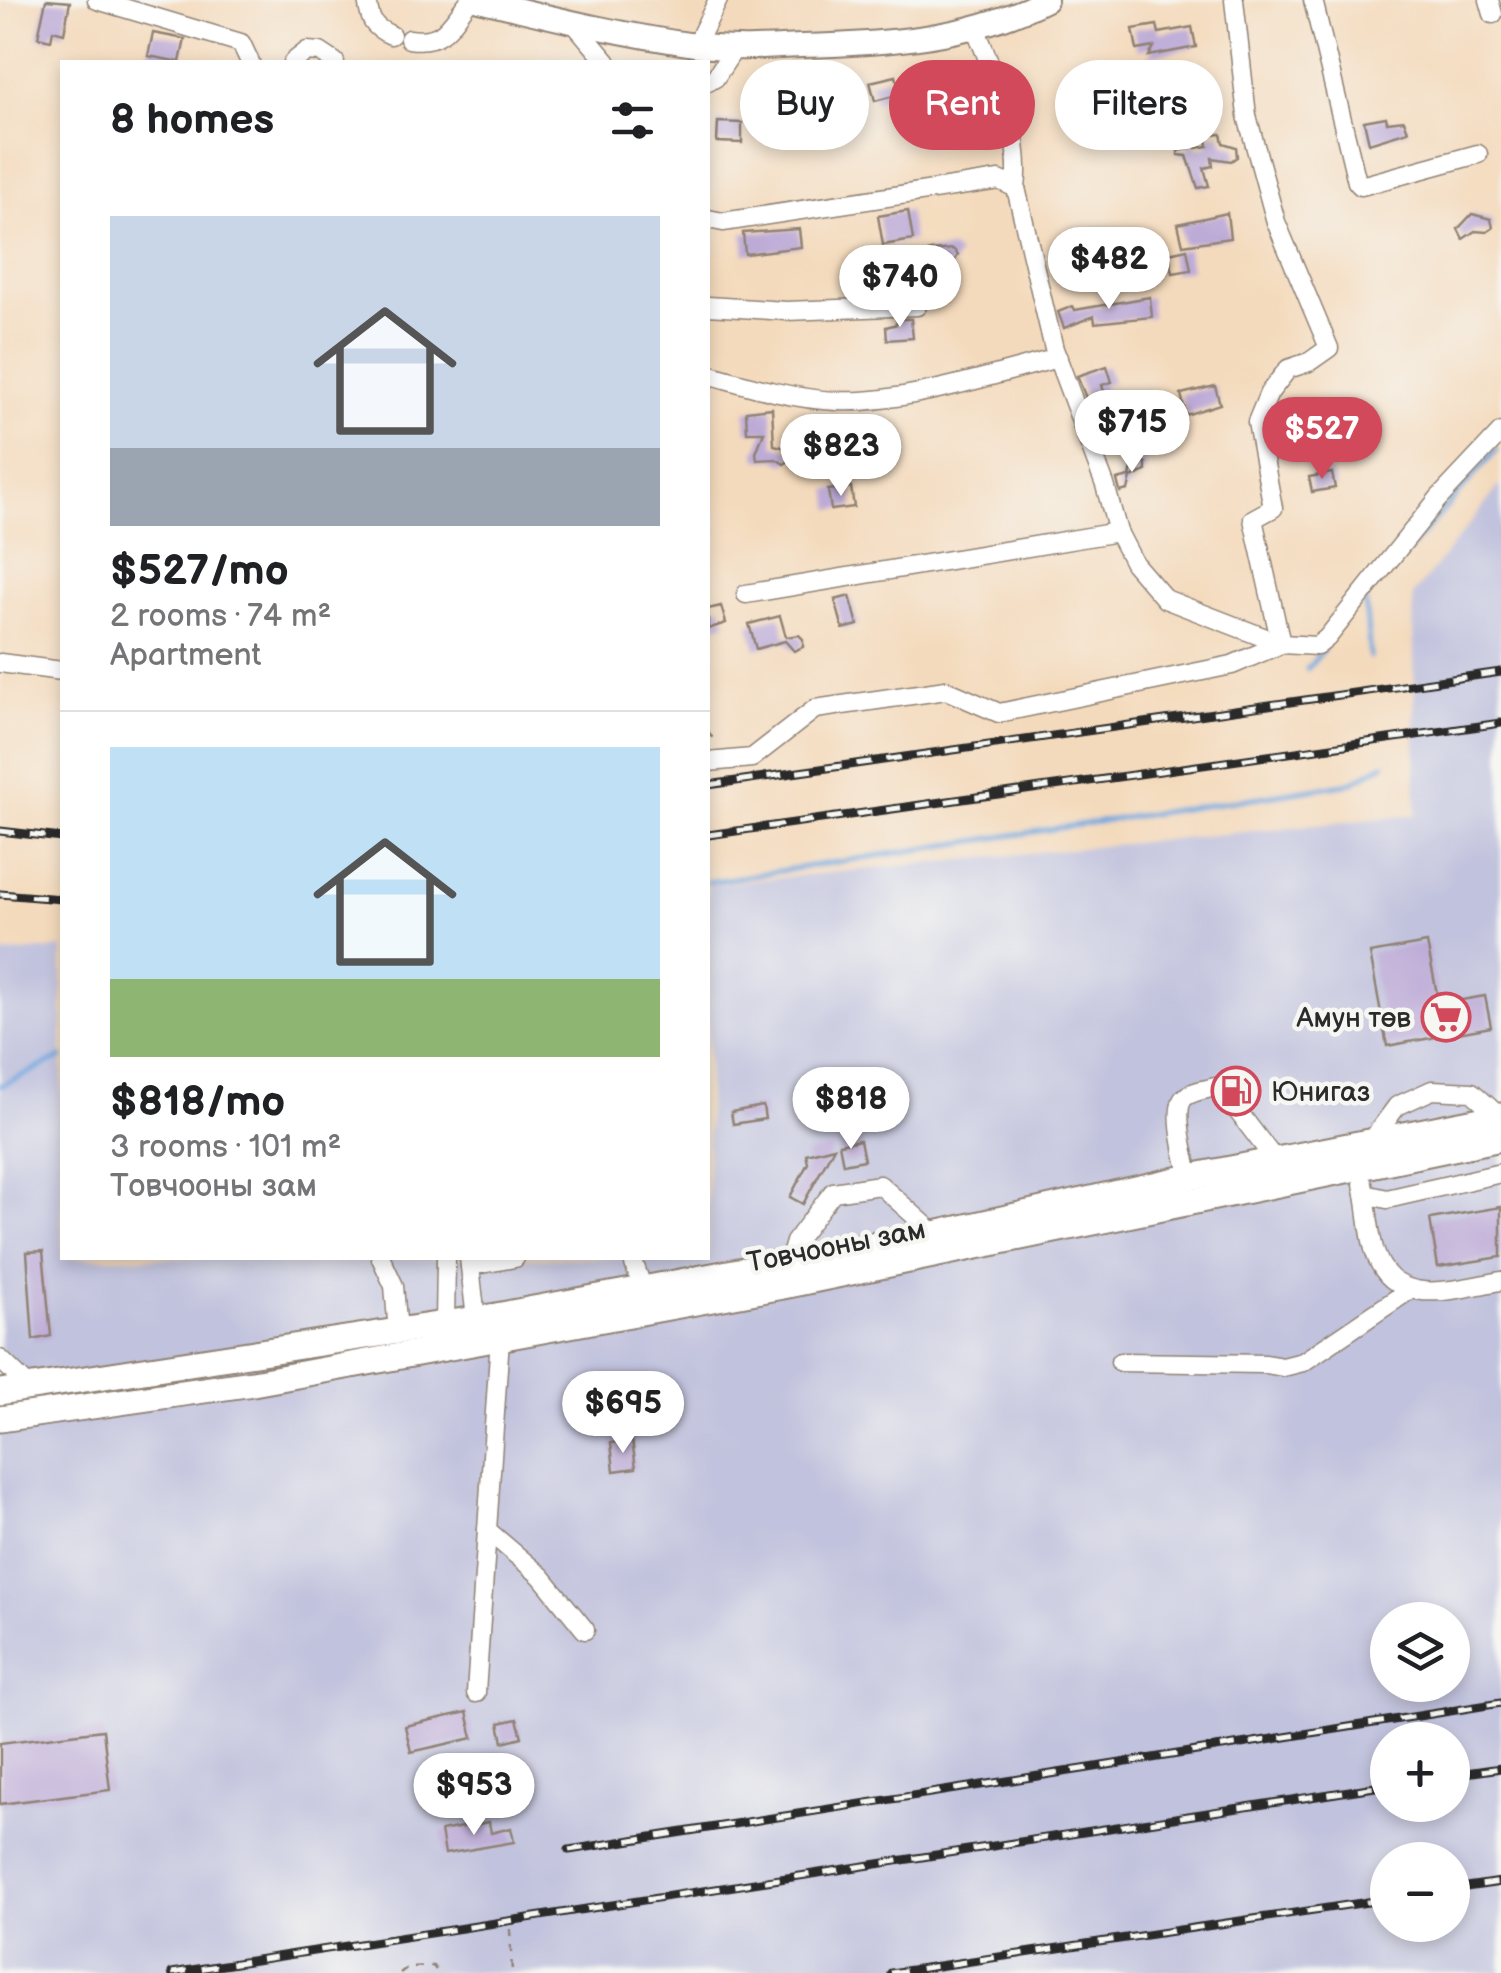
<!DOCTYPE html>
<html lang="en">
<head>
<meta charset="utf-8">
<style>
  :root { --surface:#fff; --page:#f2f2f2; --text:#202124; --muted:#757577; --line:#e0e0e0; --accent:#d1495b }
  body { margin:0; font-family:"Balsamiq Sans",sans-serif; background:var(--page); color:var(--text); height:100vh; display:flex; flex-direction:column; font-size:38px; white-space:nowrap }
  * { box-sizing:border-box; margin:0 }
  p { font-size:32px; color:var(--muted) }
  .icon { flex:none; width:55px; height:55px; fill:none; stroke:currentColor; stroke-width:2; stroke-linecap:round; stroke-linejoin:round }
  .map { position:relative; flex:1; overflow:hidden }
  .sheet { position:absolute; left:60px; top:60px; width:650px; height:1200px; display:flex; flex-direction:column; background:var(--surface); border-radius:0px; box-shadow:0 5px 15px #0003 }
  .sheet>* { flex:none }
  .banner { position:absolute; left:740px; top:60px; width:610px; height:90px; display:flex; gap:20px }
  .fabs { position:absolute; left:1370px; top:1602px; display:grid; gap:20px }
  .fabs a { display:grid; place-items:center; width:100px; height:100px; border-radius:50%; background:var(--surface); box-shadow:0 5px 15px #0003; font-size:50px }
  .price { position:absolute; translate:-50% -85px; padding:0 22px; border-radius:35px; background:#fff; color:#222; font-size:32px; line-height:65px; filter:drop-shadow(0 2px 5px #0008) }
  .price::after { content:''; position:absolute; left:50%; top:60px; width:30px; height:22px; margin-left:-15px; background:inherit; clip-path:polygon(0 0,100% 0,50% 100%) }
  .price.current { background:var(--accent); color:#fff }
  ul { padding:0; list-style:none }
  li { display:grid; align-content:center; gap:20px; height:530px; padding:0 50px }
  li+li { border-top:2px solid var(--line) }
  li span { display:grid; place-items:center; height:310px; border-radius:0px; color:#555 }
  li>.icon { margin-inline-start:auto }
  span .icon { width:180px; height:180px; fill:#fffc; stroke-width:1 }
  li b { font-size:42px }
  h2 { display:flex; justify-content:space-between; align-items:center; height:120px; padding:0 50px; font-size:42px }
  .pill { padding:0 35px; border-radius:45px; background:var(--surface); box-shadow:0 5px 15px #0003; font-size:35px; line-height:90px }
  .pill.current { background:var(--accent); color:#fff }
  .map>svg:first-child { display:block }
</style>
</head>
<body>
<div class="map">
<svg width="1501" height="1973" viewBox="0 0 1501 1973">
  <rect width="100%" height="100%" fill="#f6f6f2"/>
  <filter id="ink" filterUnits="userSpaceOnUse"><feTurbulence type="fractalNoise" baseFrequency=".01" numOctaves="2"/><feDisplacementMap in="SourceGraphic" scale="20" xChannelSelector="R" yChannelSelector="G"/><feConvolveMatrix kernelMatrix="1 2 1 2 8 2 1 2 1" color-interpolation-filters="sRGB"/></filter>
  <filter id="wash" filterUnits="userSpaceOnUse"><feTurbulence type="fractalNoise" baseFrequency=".0048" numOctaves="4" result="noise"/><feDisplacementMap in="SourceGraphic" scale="40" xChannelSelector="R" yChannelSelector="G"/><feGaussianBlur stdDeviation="2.25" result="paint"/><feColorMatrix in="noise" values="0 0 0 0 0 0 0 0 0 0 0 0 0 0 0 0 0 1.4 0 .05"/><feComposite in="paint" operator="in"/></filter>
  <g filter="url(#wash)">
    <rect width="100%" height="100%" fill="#f4dabc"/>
    <path fill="#c1c2dd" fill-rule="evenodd" d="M1501,484V1973H0V954L62,948V1258H708V885L1416,815L1413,595ZM1388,1620H1452V1685H1388ZM1388,1740H1452V1805H1388ZM1388,1860H1452V1925H1388Z"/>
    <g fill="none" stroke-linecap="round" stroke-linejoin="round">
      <g stroke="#6fa7de" stroke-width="5">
        <polyline points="1401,559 1496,450"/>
        <polyline points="1365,601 1370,657"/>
        <polyline points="1307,669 1324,649"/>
        <polyline points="708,882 1351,783 1384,764"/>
        <polyline points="0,1086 62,1057"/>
      </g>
    </g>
    <g id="blocks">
      <g fill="#bdabd7">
        <polygon points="46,0 70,2 64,33 53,30 51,40 38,37"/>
        <polygon points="1157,25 1159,33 1192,27 1196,47 1149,56 1154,47 1137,50 1133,29"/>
        <polygon points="153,33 185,39 180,62 148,56"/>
        <polygon points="896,76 901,94 875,101 870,82"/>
        <polygon points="803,93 805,114 778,116 777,95"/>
        <polygon points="1099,99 1103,120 1079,125 1075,104"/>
        <polygon points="1386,117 1387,122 1404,120 1408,131 1369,143 1364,121"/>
        <polygon points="718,122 742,123 742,143 717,142"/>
        <polygon points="1221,134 1223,143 1236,147 1237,157 1231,161 1212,158 1213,166 1204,168 1209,186 1198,188 1187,156 1178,155 1178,151 1190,149 1189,142 1193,141 1196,148 1208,146 1207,136"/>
        <polygon points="908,211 913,240 883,245 878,216"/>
        <polygon points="1227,213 1230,238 1183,245 1178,224"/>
        <polygon points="1472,214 1491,219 1493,228 1487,232 1475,231 1463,239 1458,229"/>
        <polygon points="799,229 801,247 745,254 743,233"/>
        <polygon points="953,249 958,255 953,264 934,268 925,261 925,254 930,251"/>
        <polygon points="1187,249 1191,270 1173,273 1169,253"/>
        <polygon points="1150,297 1152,317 1095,323 1094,316 1064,328 1058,312 1073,306 1075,310"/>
        <polygon points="896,319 911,319 913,338 887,340 886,327 897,324"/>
        <polygon points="1107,366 1112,382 1102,385 1104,392 1086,398 1077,376"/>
        <polygon points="1215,386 1220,404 1186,415 1181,394"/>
        <polygon points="772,408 774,445 786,448 792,454 789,461 784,464 776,459 757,460 756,453 764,432 747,432 746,411"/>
        <polygon points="1140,460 1146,463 1146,471 1131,478 1128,490 1120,492 1117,480 1130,477 1133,463"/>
        <polygon points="1332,473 1335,488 1312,492 1309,477"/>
        <polygon points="851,487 854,507 831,510 828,490"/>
        <polygon points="850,596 858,625 843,629 835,600"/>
        <polygon points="721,606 726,623 708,629 708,609"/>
        <polygon points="780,616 786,637 799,635 803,639 803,647 794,651 785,641 756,649 749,624"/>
        <polygon points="1427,943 1439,1004 1485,996 1491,1027 1387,1046 1370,953"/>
        <polygon points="763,1106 765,1119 733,1124 731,1112"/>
        <polygon points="860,1140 864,1160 843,1164 839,1144"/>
        <polygon points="834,1147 803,1204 790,1197 808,1163 806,1154"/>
        <polygon points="1501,1207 1501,1257 1438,1267 1430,1219"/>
        <polygon points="43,1251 51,1336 33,1340 27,1252"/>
        <polygon points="632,1440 636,1468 614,1471 611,1443"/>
        <polygon points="467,1712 473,1738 411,1752 405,1726"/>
        <polygon points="517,1719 522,1737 503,1742 499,1723"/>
        <polygon points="103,1730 110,1790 0,1804 0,1743"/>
        <polygon points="489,1822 491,1833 511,1828 514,1842 445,1854 441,1831"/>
      </g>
    </g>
  </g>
  <g filter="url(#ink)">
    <use href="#blocks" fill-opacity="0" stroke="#908274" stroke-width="2.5"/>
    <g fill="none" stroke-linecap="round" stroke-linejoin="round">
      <g stroke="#908274" stroke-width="21">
        <g id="minor">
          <polyline points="97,0 241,43 250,62"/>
          <path d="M367,0C370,20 372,27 391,35"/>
          <polyline points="1234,0 1247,116 1276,222 1329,348 1309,362 1288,369 1269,393 1257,422 1273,508 1253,519 1281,644"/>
          <polyline points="1313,0 1357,182 1361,186 1478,154"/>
          <polyline points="1489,0 1493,14"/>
          <polyline points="573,22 607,62"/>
          <path d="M975,27C995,79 1023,131 1016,188"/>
          <path d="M409,39C445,44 449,25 470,0"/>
          <polyline points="696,45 718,0"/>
          <polyline points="293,62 307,51 320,52 335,62"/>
          <polyline points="708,82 715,78 734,49"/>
          <polyline points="708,219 723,222 999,180 1016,188 1054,349 1105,485 1118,532 1134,563 1165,599 1281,644 1317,646 1327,638 1438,499 1501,432"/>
          <polyline points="708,306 786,311 917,306"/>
          <path d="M708,374C750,386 792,399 837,401C898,405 996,374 1058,358"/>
          <polyline points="746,594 1118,532"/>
          <polyline points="0,663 62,671"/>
          <polyline points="708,762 752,758 815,709 946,690 999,713 1232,665 1281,644"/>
          <polyline points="1371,1141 1397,1106 1432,1090 1472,1092 1499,1116"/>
          <path d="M1190,1177C1186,1162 1172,1108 1184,1098C1191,1091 1205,1090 1215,1087L1230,1101L1275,1160"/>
          <polyline points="1363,1184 1365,1194 1387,1199 1501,1173"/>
          <path d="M1365,1194C1368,1212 1369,1231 1374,1249C1392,1311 1454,1289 1501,1281"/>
          <polyline points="381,1258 394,1286 398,1332"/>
          <polyline points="469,1258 476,1319"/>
          <polyline points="632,1258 643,1289"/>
          <polyline points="789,1262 795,1242 833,1192 880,1185 935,1234"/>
          <polyline points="470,1266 515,1258"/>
          <polyline points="445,1324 446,1258"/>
          <polyline points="0,1359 30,1388"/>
          <polyline points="1120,1362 1266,1364 1283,1367 1303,1362 1411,1289"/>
          <polyline points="487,1530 541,1576 585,1630"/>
          <polyline points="476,1693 500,1338"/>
        </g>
      </g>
      <g stroke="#908274" stroke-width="26">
        <path id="major" d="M479,0C550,17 622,35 695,45C730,50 766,48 801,46C884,44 970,39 1046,0"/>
      </g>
      <g stroke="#908274" stroke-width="29">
        <g id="highway">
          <polyline points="0,1392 496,1316 643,1289 935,1234 1190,1177 1501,1116"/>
          <polyline points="0,1419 253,1383 783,1286 1501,1138"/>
        </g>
      </g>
      <g stroke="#908274" stroke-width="2.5" stroke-dasharray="8 8" stroke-linecap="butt">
        <polyline points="708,731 715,742"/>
        <polyline points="510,1929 512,1973"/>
        <polyline points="400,1973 408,1967 433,1966 438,1973"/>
      </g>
      <use href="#minor" stroke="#fff" stroke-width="18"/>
      <use href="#major" stroke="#fff" stroke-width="22"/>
      <use href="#highway" stroke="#fff" stroke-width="25"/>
      <g stroke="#2b2b2b" stroke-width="9">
        <g id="rail">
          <polyline points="708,785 1501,672"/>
          <polyline points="0,831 62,838"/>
          <polyline points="708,835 1501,723"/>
          <polyline points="0,894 62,899"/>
          <polyline points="1452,1775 1501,1768"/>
          <polyline points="569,1850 1501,1703"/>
          <polyline points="1452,1889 1501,1882"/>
          <polyline points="172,1973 1388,1785"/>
          <polyline points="891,1973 1388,1899"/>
        </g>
      </g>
      <use href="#rail" stroke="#f6f6f2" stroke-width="5" stroke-dasharray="15" stroke-linecap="butt"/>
    </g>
  </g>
  <defs>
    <g id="supermarket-ring" transform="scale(2.5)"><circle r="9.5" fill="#f6f6f2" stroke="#d1495b" stroke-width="1.5"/><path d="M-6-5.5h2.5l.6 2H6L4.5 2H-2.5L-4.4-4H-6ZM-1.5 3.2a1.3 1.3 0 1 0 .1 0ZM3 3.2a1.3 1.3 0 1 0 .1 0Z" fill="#d1495b"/></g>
    <g id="fuel-ring" transform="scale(2.5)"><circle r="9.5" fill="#f6f6f2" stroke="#d1495b" stroke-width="1.5"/><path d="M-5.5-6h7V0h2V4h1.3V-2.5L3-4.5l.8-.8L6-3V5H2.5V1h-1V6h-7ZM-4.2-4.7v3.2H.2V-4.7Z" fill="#d1495b"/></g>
  </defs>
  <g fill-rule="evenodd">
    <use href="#supermarket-ring" x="1446" y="1017"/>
    <use href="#fuel-ring" x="1236" y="1091"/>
  </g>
  <g text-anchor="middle" stroke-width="9" stroke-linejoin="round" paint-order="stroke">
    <g font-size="28" fill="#2b2b2b" stroke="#f6f6f2" text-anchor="end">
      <text x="1411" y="1027">Амун төв</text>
      <text x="1271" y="1101" text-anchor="start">Юнигаз</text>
    </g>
    <g font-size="28" fill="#2b2b2b" stroke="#f6f6f2">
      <text transform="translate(836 1245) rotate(-11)" y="10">Товчооны зам</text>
    </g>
  </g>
</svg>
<div class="fabs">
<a><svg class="icon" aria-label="layers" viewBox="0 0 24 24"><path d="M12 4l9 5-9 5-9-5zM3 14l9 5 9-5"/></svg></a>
<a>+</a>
<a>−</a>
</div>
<b class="price" style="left:1109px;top:312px">$482</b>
<b class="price" style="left:900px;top:330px">$740</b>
<b class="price" style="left:1132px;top:475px">$715</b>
<b class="price current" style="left:1322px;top:482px">$527</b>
<b class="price" style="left:841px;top:499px">$823</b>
<b class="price" style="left:851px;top:1152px">$818</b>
<b class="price" style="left:623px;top:1456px">$695</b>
<b class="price" style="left:474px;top:1838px">$953</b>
<div class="banner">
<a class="pill">Buy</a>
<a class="pill current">Rent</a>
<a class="pill">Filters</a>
</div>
<section class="sheet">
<h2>8 homes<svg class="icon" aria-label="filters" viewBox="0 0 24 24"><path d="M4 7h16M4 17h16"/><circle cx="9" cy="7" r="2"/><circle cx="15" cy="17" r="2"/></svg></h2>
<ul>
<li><span style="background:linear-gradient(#c9d6e8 75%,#9aa5b1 0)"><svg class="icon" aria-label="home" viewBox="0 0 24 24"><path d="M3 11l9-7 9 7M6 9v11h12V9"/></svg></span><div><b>$527/mo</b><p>2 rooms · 74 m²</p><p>Apartment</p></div></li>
<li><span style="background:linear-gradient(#bfe0f5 75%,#8fb573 0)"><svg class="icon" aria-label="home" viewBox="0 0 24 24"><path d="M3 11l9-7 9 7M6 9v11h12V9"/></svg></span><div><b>$818/mo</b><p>3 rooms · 101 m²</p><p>Товчооны зам</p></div></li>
</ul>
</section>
</div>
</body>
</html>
